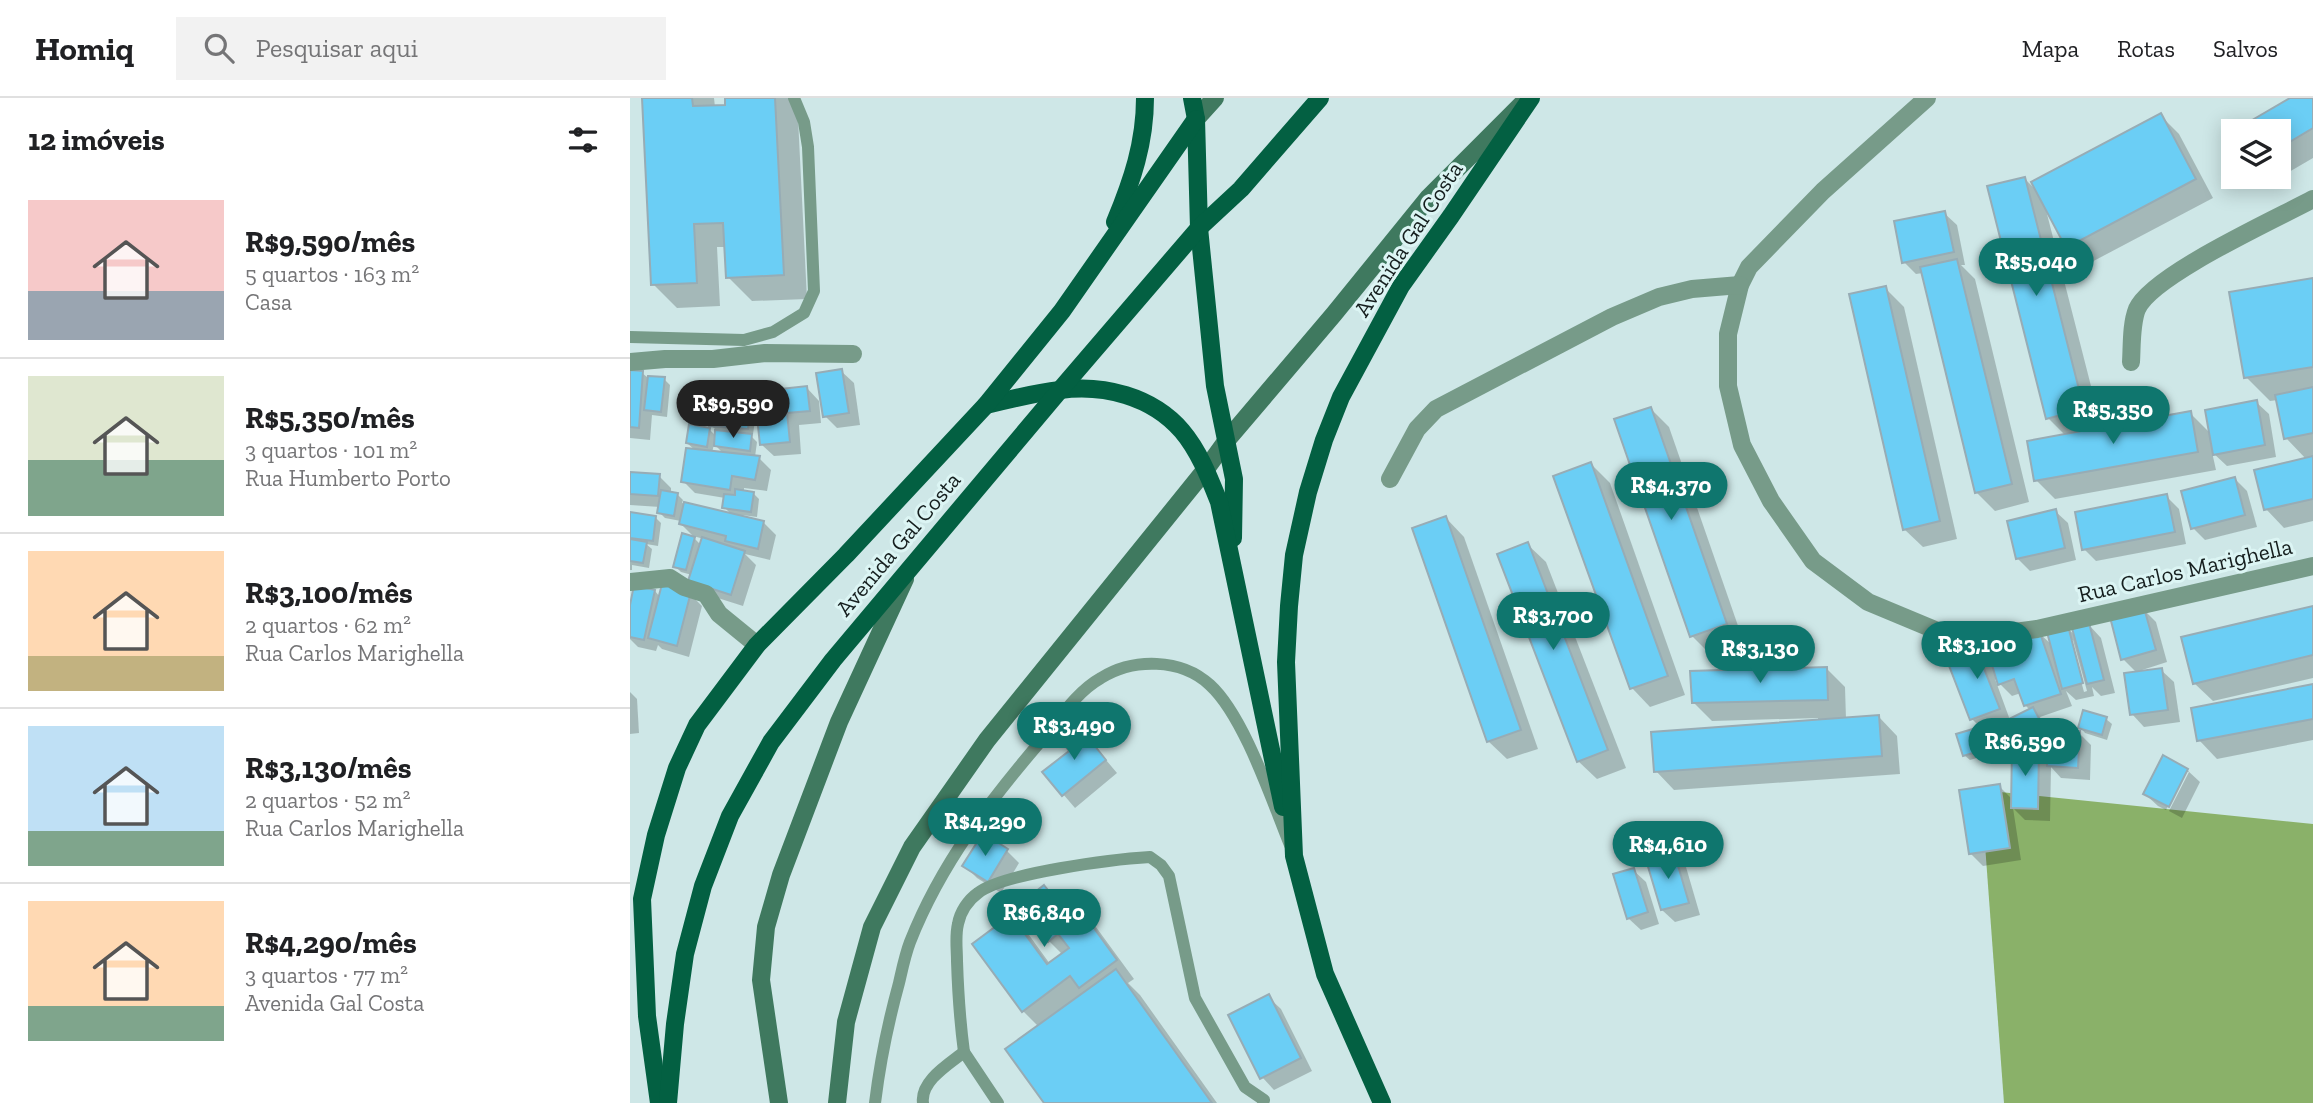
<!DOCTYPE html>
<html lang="pt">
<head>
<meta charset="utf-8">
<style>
  :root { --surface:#fff; --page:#f2f2f2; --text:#202124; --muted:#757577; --line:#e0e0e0; --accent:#0f766e }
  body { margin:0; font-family:"Zilla Slab",serif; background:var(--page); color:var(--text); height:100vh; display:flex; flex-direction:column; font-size:26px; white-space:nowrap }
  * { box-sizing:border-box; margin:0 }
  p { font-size:23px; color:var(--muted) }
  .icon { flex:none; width:38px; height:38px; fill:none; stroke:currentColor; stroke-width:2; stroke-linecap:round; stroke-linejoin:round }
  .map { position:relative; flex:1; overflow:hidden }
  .sheet { display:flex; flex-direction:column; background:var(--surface); width:630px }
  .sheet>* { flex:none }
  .buttons { position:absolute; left:1591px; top:21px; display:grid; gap:14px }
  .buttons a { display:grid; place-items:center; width:70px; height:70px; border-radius:0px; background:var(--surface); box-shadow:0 4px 18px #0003; font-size:35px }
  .price { position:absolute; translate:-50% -60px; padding:0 16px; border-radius:24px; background:var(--accent); color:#fff; font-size:23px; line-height:46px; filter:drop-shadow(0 2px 4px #0008) }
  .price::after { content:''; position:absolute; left:50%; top:42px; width:21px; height:16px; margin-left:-10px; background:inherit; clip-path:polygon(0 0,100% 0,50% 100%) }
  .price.current { background:#222; color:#fff }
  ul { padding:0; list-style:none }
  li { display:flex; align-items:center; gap:21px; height:175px; padding:0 28px }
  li+li { border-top:2px solid var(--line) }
  li span { display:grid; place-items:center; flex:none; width:196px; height:140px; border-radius:0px; color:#555 }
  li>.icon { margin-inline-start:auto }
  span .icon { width:84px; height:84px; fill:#fffc; stroke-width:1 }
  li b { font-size:30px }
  h2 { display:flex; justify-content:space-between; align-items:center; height:84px; padding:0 28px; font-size:30px }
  header { display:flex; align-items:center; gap:42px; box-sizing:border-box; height:98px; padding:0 35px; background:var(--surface); border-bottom:2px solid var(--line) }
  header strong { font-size:33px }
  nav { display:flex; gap:38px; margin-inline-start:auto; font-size:24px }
  .search { width:490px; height:63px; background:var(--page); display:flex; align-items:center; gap:18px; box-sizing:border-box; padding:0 24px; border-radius:0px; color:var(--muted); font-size:26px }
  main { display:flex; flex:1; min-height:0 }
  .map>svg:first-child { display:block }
</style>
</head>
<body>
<header>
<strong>Homiq</strong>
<div class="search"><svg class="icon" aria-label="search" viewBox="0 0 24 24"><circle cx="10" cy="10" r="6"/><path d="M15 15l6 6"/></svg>Pesquisar aqui</div>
<nav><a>Mapa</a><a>Rotas</a><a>Salvos</a></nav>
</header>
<main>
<section class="sheet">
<h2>12 imóveis<svg class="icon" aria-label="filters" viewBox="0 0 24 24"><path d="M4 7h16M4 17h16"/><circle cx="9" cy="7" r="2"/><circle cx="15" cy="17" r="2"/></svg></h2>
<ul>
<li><span style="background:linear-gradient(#f6c9c9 65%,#9aa5b1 0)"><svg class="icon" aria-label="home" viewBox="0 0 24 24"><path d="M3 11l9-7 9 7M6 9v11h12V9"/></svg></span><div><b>R$9,590/mês</b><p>5 quartos · 163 m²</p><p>Casa</p></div></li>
<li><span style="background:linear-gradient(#dfe7d0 60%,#7fa58c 0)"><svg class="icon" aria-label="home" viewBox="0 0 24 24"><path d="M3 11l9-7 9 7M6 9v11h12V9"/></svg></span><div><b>R$5,350/mês</b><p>3 quartos · 101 m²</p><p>Rua Humberto Porto</p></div></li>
<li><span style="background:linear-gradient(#ffd9b3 75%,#c2b280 0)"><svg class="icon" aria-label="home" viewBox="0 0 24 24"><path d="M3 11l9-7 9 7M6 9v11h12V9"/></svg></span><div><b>R$3,100/mês</b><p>2 quartos · 62 m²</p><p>Rua Carlos Marighella</p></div></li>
<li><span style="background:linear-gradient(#bfe0f5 75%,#7fa58c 0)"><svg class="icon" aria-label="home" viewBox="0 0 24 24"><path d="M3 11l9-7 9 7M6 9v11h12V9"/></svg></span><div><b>R$3,130/mês</b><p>2 quartos · 52 m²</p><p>Rua Carlos Marighella</p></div></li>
<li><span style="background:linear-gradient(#ffd9b3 75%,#7fa58c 0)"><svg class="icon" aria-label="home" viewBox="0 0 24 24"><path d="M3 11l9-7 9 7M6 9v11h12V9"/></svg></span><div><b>R$4,290/mês</b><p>3 quartos · 77 m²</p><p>Avenida Gal Costa</p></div></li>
</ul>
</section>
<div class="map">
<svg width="1683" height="1005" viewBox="0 0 1683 1005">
  <rect width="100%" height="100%" fill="#cee7e7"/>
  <polygon fill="#8ab169" points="1351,692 1683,726 1683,1005 1374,1005"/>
  <g fill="#0003" fill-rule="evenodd">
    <polygon points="14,0 84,0 85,9 97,9 96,0 167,0 177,201 122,203 98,179 96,149 87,149 90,208 47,210 23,186"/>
    <polygon points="1663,0 1683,0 1683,60 1652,78 1648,74 1648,33 1618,33 1615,28"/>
    <polygon points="1530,17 1549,36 1583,100 1456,167 1438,149 1416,112 1472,331 1560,315 1581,336 1626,304 1639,316 1646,359 1597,368 1582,354 1586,372 1425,401 1406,382 1436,338 1418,320 1395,81 1407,93"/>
    <polygon points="1314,115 1327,127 1335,167 1331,167 1345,181 1399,404 1365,413 1346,394 1293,175 1286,176 1274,164"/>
    <polygon points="1683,182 1683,423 1654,430 1636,411 1677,362 1656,340 1648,302 1640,303 1616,279 1601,195"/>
    <polygon points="1255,190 1274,209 1327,441 1293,449 1274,431"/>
    <polygon points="211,273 224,285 230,327 207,330 195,318"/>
    <polygon points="0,274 12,275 17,279 34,281 40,287 37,319 22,317 20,342 0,340"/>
    <polygon points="177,290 189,303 191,325 169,327 171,356 144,358 131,346 145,309"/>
    <polygon points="1021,311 1039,329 1114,545 1080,556 1062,538"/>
    <path d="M119,318L125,323L123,336L118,335L127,344L125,359L129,360L141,372L137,393L114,390V394L124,396L129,401L127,419L112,417V419L134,425L146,437L140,462L115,456L126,467L113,508L72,495L62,477L51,474L45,468L64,440L71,447L74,441L63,438L51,426V423L35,420L29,414L30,409L0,407V375L29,378L41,390V395L47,396L53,402L52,405L102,417L94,409L95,400L65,395L53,383L66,353L57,345L80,332L86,338L87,333L81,327ZM84,346L94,356L82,355Z"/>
    <polygon points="961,366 980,385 1055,597 1020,609 1002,590 926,379"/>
    <polygon points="1605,381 1617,393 1627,429 1575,442 1563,430"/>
    <polygon points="1536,398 1549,411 1556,446 1466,463 1454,451"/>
    <polygon points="1425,413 1438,425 1446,462 1400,473 1387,460"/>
    <polygon points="0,416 25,419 31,425 28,448 16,446 22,451 19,470 2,467 2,472 0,472"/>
    <polygon points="816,420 834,439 908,651 877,661 858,643"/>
    <polygon points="897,446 916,464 996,670 967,681 948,663"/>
    <polygon points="25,493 30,499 60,496 72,508 59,559 32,551 28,547 26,553 8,549 0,541 0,515"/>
    <polygon points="1683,510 1683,580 1583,603 1564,585 1554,540"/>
    <polygon points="1514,512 1526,524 1537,564 1506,574 1493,561"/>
    <path d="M1459,527L1471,540L1485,595L1471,598L1462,589L1464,598L1446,602L1436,593L1442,608L1410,619L1418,636L1387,652L1381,646L1371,627L1365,629L1374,652L1340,662L1334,657L1351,630L1342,621L1320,566L1368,547L1378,557L1408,534L1423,548L1437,530L1447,539ZM1440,542H1443L1457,593L1454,594ZM1365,581L1382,598L1391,595L1395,607L1400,612L1380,622Z"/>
    <polygon points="1143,556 1149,562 1149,572 1196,570 1215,589 1216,621 1249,619 1267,638 1270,676 1044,692 1026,673 1188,623 1188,620 1082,623 1063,604 1095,573 1088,566"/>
    <polygon points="1531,572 1544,584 1550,624 1514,629 1502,616"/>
    <polygon points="1683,588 1683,642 1587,661 1569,642 1563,611"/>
    <polygon points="0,594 7,601 9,635 0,636"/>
    <polygon points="1476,621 1482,626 1477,642 1455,635 1450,629"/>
    <polygon points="449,630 487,675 445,710 415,675 442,653"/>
    <polygon points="1449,635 1461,647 1460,682 1431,680 1421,669 1420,723 1395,722 1383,710 1391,762 1353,768 1341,756 1369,688 1382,701 1408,653 1419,664"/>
    <polygon points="1557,672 1570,684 1552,720 1539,713 1559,674 1555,674 1536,712 1528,708 1515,696"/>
    <polygon points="354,738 377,753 389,765 371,795 347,780 335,768"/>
    <polygon points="1043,756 1056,769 1070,817 1045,824 1032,812"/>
    <polygon points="1003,772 1016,784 1029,826 1011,832 998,820"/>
    <polygon points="414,790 427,802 437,795 455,814 504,881 498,885 510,897 587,1005 416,1005 409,929 393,913 381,819 399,837 420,866 433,857 419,843 392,806"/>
    <polygon points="638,899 651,911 682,973 644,992 632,979"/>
  </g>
  <g fill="#6bcef5" stroke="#97acb5" stroke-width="2">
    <polygon points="12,0 62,0 63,8 95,7 95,0 145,0 154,177 96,180 93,125 64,126 67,185 21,187"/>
    <polygon points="1660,0 1683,0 1683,30 1648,51 1648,33 1616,33 1612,28"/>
    <polygon points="1531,15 1566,81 1436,150 1401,84"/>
    <polygon points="1395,79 1454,311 1416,321 1357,88"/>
    <polygon points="1315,113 1324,154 1272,165 1264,123"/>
    <polygon points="1327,161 1382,386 1345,395 1290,169"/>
    <polygon points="1683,180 1683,269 1614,280 1599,194"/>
    <polygon points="1256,188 1310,423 1273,432 1219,196"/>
    <polygon points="212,271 219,315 193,319 186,275"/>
    <polygon points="0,272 13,273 9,330 0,329"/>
    <polygon points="18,278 35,279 31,314 14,312"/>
    <polygon points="177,288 180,313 157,315 160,344 130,347 126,309 143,307 142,292"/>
    <polygon points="1683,289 1683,335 1654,341 1645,297"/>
    <polygon points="1627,302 1635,347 1583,357 1575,312"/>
    <polygon points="1021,309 1097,526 1060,539 984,321"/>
    <polygon points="80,313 120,316 118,331 79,328"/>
    <polygon points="1561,313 1568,354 1404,383 1397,343"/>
    <polygon points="59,326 80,330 77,349 56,345"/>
    <polygon points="85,332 122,336 120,353 84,348"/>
    <polygon points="56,350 130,358 125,382 102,378 100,392 51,384"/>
    <polygon points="1683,358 1683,401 1634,412 1624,372"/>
    <polygon points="961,364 1038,578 1000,591 923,378"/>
    <polygon points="0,374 30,376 28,398 0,396"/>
    <polygon points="1605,379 1615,417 1561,431 1551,393"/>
    <polygon points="105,391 124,394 121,414 92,410 94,396 105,397"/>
    <polygon points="31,392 48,395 44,418 27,415"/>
    <polygon points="1537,396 1545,434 1452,452 1445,414"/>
    <polygon points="54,404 134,423 128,451 95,443 96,438 49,426"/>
    <polygon points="1426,411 1435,450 1386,461 1377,423"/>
    <polygon points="0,414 26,418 23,443 0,440"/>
    <polygon points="816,418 891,632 857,644 782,430"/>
    <polygon points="52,435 65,439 56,472 43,469"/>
    <polygon points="72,439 115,453 101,497 58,483"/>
    <polygon points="0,441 17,444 13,465 0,463"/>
    <polygon points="898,444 978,652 947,664 867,456"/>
    <polygon points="32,486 61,494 47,548 18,540"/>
    <polygon points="4,487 25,492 14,542 0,539 0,507"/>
    <polygon points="1683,508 1683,557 1563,586 1551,539"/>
    <polygon points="1514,510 1526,552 1491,562 1480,519"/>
    <polygon points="1459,525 1474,582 1457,586 1442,530"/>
    <polygon points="1438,528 1453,585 1432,591 1417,534"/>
    <polygon points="1409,532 1431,596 1394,608 1384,581 1368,587 1362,567 1378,562 1372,544"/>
    <polygon points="1369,545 1374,560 1353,568 1370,611 1340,622 1318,565"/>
    <rect x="1086" y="555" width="58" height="11"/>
    <polygon points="1197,569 1198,602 1062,605 1060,573"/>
    <polygon points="1532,570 1538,612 1500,617 1494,575"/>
    <polygon points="1683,586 1683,621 1567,643 1561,610"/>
    <polygon points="1403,609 1414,630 1379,647 1369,626"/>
    <polygon points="1453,612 1477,619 1472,637 1448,630"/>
    <polygon points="1249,617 1252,658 1024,674 1021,634"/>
    <polygon points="1363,625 1370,647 1333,658 1326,636"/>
    <polygon points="449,628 476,662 432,698 412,674 439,653 431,642"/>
    <polygon points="1419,632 1450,633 1448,670 1417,668"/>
    <polygon points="1382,650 1409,651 1408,711 1381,710"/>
    <polygon points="1533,657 1558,671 1539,709 1513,696"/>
    <polygon points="1370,686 1380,750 1339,756 1329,692"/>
    <polygon points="353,735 378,751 358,784 332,768"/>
    <polygon points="1044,754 1059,805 1031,812 1016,762"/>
    <polygon points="1004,770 1018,814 997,821 983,776"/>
    <polygon points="414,787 425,801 437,793 487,862 449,890 440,878 392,914 342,846 381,817 417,866 439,850 428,836 418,844 390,806"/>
    <polygon points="486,871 582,1005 414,1005 375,951"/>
    <polygon points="639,896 671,960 630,981 598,917"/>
  </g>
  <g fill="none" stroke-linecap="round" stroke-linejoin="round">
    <g stroke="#779b89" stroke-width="12">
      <polyline points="0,239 114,242 143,234 174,215 184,193 178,49 174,24 164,0"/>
      <path d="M334,954C330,924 328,894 327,863C327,851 325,838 328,826C330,814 338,802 348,795C373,775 485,761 520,759L531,767L539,778L565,900L615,989L634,1002L633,1005"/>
      <path d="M245,1005C250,964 258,925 269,885C272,872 275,857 280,844C311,765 361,701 416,637C432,617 448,593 471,580C503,560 551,560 580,587C614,618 642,703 660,747"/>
      <path d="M293,1005C290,983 319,966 334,954L368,1005"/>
    </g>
    <g stroke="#779b89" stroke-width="18">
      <polyline points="1297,0 1193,93 1119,169 1110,187 1098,236 1098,288 1112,347 1141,403 1183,463 1238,504 1310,534 1355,538 1407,531 1683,468"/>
      <polyline points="0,264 35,261 83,261 135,255 223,256"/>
      <path d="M1501,264C1502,248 1501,226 1507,211C1522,177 1646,121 1683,101"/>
      <polyline points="760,381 787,331 806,311 982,219 1029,199 1062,191 1110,187"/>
      <polyline points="0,484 40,480 54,489 76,496 89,516 127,547"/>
    </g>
    <g stroke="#3f795f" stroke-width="18">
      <polyline points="566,21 585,0"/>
      <polyline points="149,1005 131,882 136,829 151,777 209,624 275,481"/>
      <polyline points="207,1005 216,924 242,829 282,749 357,642 576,371 597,342 704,216 799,99 892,6"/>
    </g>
    <g stroke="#036042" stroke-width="18">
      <polyline points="562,0 566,21 569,130 585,288 604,381 603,440"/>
      <path d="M485,124C502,83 515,45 515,0"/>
      <path d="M356,307C380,301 405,295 430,292C473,286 522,298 552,333C569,353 579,379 589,404L653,709"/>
      <polyline points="29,1005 17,918 12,801 26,737 47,670 67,627 127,547 216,457 356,307 432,213 566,21"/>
      <polyline points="38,1005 45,926 55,856 73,788 100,718 141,644 203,562 430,292 569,130 611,91 690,0"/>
      <polyline points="752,1005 695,876 664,758 656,564 659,508 664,457 678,394 694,342 711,299 771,188 821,118 901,0"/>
    </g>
  </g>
  <g text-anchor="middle" stroke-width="6" stroke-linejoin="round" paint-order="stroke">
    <g font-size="23" fill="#151e1e" stroke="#dcf5f4">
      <text transform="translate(778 141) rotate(-57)" y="8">Avenida Gal Costa</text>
      <text transform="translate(268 446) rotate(-50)" y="8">Avenida Gal Costa</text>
      <text transform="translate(1555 472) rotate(-13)" y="8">Rua Carlos Marighella</text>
    </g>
  </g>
</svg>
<div class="buttons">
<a><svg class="icon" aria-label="layers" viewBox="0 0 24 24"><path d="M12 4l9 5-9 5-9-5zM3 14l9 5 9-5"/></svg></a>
</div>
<b class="price" style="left:1406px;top:200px">R$5,040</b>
<b class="price current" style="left:103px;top:342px">R$9,590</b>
<b class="price" style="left:1483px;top:348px">R$5,350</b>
<b class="price" style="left:1041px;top:424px">R$4,370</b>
<b class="price" style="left:923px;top:554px">R$3,700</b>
<b class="price" style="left:1347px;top:583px">R$3,100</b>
<b class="price" style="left:1130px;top:587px">R$3,130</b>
<b class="price" style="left:444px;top:664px">R$3,490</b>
<b class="price" style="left:1395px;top:680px">R$6,590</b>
<b class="price" style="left:355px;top:760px">R$4,290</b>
<b class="price" style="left:1038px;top:783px">R$4,610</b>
<b class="price" style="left:414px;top:851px">R$6,840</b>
</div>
</main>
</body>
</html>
